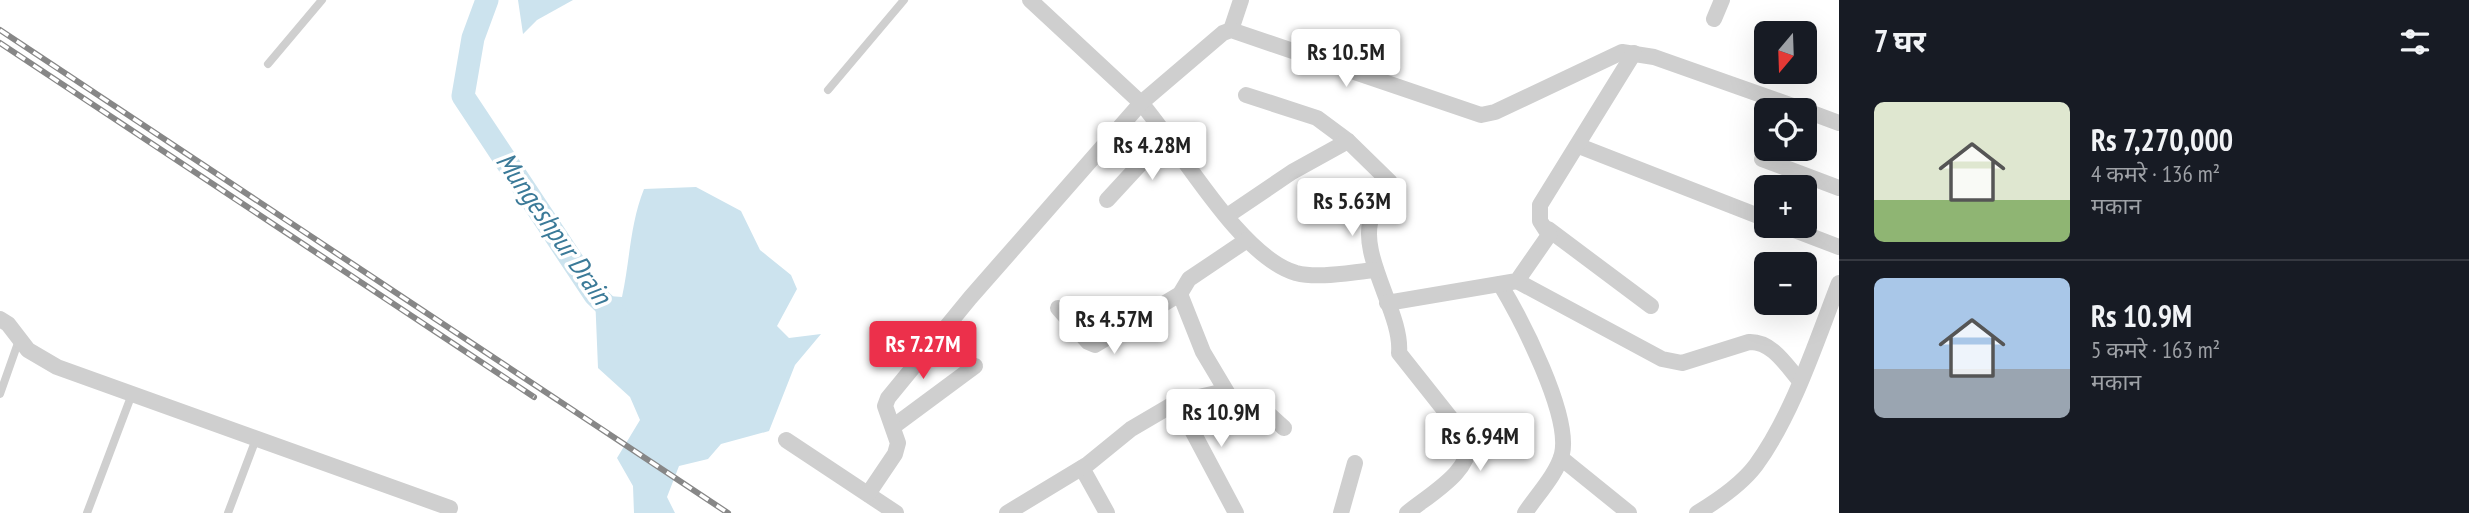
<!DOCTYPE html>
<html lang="hi">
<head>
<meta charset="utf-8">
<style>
  :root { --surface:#171b24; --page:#242831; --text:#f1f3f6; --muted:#9ea1a6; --line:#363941; --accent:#ec304b }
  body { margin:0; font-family:"PT Sans Narrow","Noto Sans Devanagari",sans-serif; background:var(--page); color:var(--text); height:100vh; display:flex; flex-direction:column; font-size:26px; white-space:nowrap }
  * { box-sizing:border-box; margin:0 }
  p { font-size:23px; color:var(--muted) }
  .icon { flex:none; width:38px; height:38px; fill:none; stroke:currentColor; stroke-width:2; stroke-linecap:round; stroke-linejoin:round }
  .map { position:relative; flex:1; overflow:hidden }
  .sheet { display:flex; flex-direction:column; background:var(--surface); width:630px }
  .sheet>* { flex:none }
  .needle { width:46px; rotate:199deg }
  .fabs { position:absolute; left:1754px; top:21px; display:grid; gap:14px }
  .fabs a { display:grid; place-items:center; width:63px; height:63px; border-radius:10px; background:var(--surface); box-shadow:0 7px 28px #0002; font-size:35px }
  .price { position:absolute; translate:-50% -60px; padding:0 16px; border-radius:7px; background:#fff; color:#222; font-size:23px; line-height:46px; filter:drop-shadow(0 2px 4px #0008) }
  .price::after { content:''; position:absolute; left:50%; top:42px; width:21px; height:16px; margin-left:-10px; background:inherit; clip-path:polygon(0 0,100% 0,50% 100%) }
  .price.selected { background:var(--accent); color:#fff }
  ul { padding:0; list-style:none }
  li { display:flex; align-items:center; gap:21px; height:175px; padding:0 35px }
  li+li { border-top:2px solid var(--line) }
  li span { display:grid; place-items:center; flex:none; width:196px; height:140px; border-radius:10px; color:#555 }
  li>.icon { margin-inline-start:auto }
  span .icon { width:84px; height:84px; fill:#fffc; stroke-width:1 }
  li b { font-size:30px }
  h2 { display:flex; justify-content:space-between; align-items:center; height:84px; padding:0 35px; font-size:30px }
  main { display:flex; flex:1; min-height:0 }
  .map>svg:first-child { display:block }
</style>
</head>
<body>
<main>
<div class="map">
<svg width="1839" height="513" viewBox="0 0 1839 513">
  <rect width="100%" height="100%" fill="#fff"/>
  <g fill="#cce3ee">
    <polygon points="518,0 573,0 537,20 523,34"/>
    <path d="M696,187L741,211L760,250L791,275L797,289L777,326L789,338L821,334L795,365L769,431L721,444L708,459L679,466L667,497L675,513H634L633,486L617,458L640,420L630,397L598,368L595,295L622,297C630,260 630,224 644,189Z"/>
  </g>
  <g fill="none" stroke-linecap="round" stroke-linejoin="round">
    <polyline stroke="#cce3ee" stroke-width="23" points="487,0 473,38 463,96 595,295 617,316"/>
    <g stroke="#cfcfcf" stroke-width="8">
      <polyline points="268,64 322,0"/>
      <polyline points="828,90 904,0"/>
      <polyline points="0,394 19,340"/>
      <polyline points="87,513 132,394"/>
      <polyline points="228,513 256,439"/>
    </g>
    <g stroke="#cfcfcf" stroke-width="16">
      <polyline points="1714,19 1722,0"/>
      <polyline points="1231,30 1241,0"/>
      <path d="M1246,95L1317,118L1348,141L1390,182V193C1384,200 1376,206 1373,214C1355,252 1403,313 1399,353L1468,440C1475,470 1427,496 1407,513"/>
      <polyline points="1804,110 1839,123"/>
      <polyline points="1579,146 1766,219"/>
      <polyline points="1762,159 1839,188"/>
      <polyline points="1107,200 1167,135"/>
      <polyline points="1227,216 1292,172 1348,141"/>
      <polyline points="1784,226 1839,247"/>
      <polyline points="1548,229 1651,306"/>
      <path d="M1376,270C1351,272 1319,279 1296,273C1240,257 1180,148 1141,103L1223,33L1231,30L1481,115L1495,112L1622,52L1654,57L1804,110"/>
      <path d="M1517,281L1662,359L1682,363L1749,342C1772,341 1786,365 1800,381"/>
      <path d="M1500,284C1521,319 1571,415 1562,454C1557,474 1536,496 1525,513"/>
      <polyline points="1180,294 1203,352 1237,409 1248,412 1261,407 1284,428"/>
      <polyline points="1387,303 1517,281 1549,235 1540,221 1540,205 1634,53"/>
      <polyline points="1058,308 1088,342 1095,345 1180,294 1189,279 1247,240"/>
      <polyline points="0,319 8,324 28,350 57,367 450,508"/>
      <polyline points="1177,402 1236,513"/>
      <polyline points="894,426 975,366"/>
      <polyline points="786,440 896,513"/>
      <polyline points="1561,458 1629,513"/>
      <polyline points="1082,468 1107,513"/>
      <polyline points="868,494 895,454 898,443 885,406 888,398 970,298 1141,103 1030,0"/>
      <polyline points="1007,513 1088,464 1131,429 1177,402 1225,391"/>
      <polyline points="1341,513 1355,463"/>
      <path d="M1697,513C1717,501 1741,485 1756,465C1793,414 1816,342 1839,283"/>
    </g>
    <g stroke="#878787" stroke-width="6">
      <g id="rail">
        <polyline points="0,30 728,513"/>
        <polyline points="0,43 534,397"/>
      </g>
    </g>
    <use href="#rail" stroke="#fff" stroke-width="3.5" stroke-dasharray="10" stroke-linecap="butt"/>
  </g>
  <g text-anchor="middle" stroke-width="7" stroke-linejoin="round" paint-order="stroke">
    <g font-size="28" font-style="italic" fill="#3b7a98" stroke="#fff">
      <text transform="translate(554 228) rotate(55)" y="10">Mungeshpur Drain</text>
    </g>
  </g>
</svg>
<div class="fabs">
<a><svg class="needle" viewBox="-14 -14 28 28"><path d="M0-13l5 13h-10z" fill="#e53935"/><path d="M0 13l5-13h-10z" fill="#9ea1a6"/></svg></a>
<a><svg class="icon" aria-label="locate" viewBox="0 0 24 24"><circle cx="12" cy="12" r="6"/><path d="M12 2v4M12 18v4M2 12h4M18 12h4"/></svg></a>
<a>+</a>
<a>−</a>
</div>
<b class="price" style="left:1346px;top:89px">Rs 10.5M</b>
<b class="price" style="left:1152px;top:182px">Rs 4.28M</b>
<b class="price" style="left:1352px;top:238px">Rs 5.63M</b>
<b class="price" style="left:1114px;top:356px">Rs 4.57M</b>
<b class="price selected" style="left:923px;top:381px">Rs 7.27M</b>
<b class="price" style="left:1221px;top:449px">Rs 10.9M</b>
<b class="price" style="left:1480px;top:473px">Rs 6.94M</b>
</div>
<section class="sheet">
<h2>7 घर<svg class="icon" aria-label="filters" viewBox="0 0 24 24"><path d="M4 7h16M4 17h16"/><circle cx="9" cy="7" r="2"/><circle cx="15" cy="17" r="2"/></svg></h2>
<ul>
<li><span style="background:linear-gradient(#dfe7d0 70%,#8fb573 0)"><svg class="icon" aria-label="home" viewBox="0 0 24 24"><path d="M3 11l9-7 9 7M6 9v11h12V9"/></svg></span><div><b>Rs 7,270,000</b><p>4 कमरे · 136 m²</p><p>मकान</p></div></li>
<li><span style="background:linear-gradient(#a9c7e8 65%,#9aa5b1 0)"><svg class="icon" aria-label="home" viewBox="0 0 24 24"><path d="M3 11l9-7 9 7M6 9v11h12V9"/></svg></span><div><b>Rs 10.9M</b><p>5 कमरे · 163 m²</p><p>मकान</p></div></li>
</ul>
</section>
</main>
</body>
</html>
